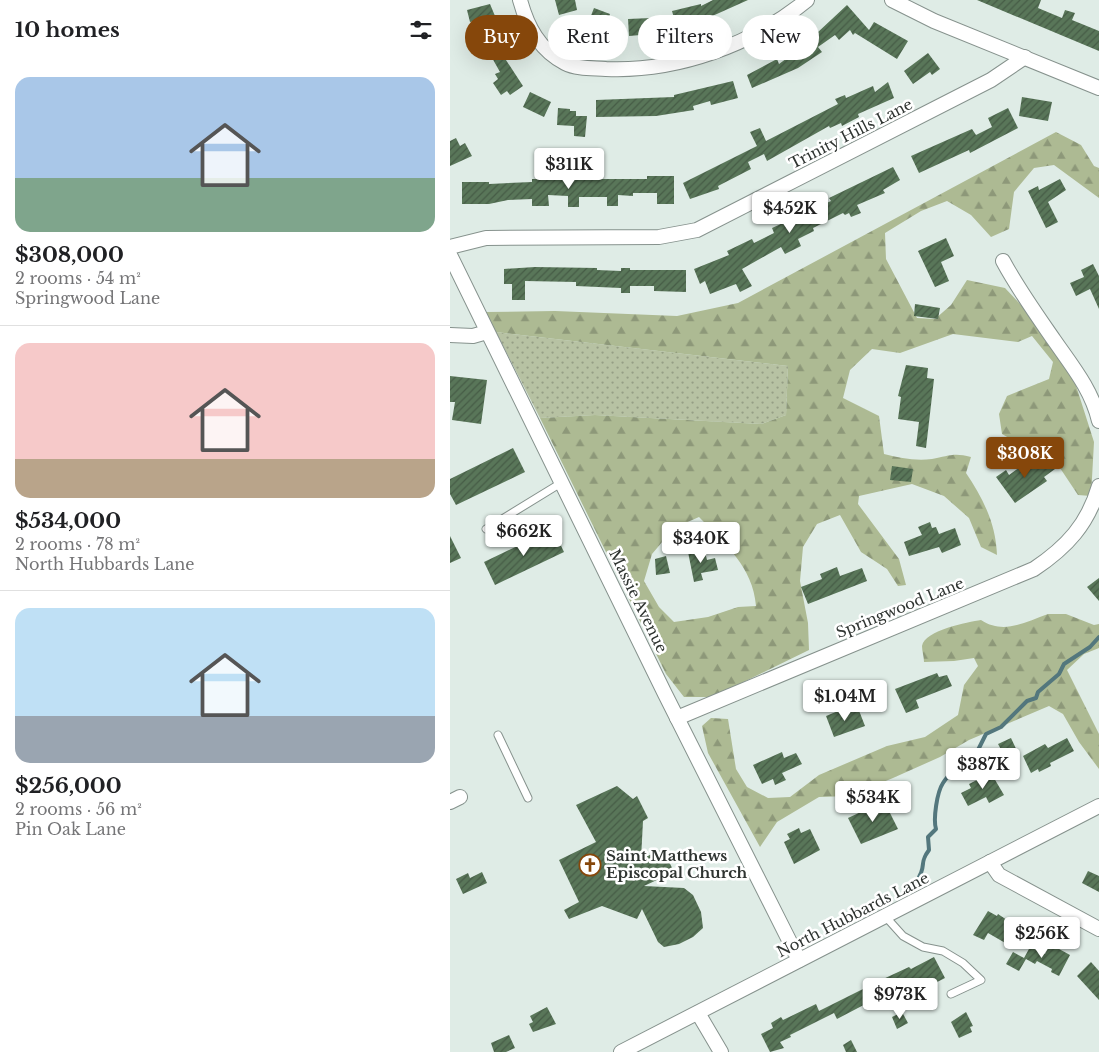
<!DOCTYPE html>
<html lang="en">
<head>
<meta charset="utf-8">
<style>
  :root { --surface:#fff; --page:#f6f6f6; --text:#202124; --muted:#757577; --line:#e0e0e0; --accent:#86470b }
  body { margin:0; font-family:"Libre Baskerville",serif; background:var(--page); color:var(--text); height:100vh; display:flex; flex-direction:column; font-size:19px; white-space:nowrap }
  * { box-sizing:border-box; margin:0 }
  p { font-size:16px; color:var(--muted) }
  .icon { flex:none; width:28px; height:28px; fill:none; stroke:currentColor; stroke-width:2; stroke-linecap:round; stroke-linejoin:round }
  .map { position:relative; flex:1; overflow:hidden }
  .side { display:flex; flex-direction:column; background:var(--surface); width:450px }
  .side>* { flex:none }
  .guide { position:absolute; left:15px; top:15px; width:475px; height:45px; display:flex; gap:10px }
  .price { position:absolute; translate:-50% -42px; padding:0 11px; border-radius:5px; background:#fff; color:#222; font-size:16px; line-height:32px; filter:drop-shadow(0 1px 2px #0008) }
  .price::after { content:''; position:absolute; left:50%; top:30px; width:15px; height:11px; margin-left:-8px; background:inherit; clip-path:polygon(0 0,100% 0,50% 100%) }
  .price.current { background:var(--accent); color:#fff }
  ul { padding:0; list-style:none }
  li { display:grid; align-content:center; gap:10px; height:265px; padding:0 15px }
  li+li { border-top:1px solid var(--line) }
  li span { display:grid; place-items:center; height:155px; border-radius:15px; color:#555 }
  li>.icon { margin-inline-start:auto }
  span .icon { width:90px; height:90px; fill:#fffc; stroke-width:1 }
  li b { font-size:21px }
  h2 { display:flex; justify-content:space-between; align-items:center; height:60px; padding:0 15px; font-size:21px }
  .tag { padding:0 18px; border-radius:22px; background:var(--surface); box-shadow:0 5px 20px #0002; font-size:18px; line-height:45px }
  .tag.current { background:var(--accent); color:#fff }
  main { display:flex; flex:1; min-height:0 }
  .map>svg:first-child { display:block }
</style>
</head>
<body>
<main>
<section class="side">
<h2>10 homes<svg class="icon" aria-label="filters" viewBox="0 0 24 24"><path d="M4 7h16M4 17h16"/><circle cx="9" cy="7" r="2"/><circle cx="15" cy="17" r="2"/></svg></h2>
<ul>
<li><span style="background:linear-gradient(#a9c7e8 65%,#7fa58c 0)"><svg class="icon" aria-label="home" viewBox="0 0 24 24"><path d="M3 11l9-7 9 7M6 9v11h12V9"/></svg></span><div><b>$308,000</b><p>2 rooms · 54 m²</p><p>Springwood Lane</p></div></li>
<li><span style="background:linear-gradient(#f6c9c9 75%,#b9a48a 0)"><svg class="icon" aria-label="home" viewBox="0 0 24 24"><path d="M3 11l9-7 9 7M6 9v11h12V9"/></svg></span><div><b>$534,000</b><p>2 rooms · 78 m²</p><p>North Hubbards Lane</p></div></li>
<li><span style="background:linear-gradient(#bfe0f5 70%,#9aa5b1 0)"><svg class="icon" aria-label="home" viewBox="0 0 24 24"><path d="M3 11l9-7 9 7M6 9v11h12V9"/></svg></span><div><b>$256,000</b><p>2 rooms · 56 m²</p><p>Pin Oak Lane</p></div></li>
</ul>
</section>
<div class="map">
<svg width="649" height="1052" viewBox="0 0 649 1052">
  <defs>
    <pattern id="grass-dots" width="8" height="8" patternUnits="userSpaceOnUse" patternTransform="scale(1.25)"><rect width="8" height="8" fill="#b7c2a3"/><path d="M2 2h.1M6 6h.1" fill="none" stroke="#959e85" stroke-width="1.8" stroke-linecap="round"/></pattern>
    <pattern id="forest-firs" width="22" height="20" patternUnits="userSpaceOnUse" patternTransform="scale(1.25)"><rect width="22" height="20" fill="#adba93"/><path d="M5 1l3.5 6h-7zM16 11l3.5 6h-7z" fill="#8d9879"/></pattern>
    <pattern id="building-hatch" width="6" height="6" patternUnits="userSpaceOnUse" patternTransform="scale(1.25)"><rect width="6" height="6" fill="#597659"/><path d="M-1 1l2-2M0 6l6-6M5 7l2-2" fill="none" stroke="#465c46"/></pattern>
  </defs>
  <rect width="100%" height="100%" fill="#dfece6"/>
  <polygon fill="url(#grass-dots)" points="46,332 338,366 336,415 311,424 145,415 90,418"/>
  <g fill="url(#forest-firs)" fill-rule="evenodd">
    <path d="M606,132L631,145L644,166L649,168V198L604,165L584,168L564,192L559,229L541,237L521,215L497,201L471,211L435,233L436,259L467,318L485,319L501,305L517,280L555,288L588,323L622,373L644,442L641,496L628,495L602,456L573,446L552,434L549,414L557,396L599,379L603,362L582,336L568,342L503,334L450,353L422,349L400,370L393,398L429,416L434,454C450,458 465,461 482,459C498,456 504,452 521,457L516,473C533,498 546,524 547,555L531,547L519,518L494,496L462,484L409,496L408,504L449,559L456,585L448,586L437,569L411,552L390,515L367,524L353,547L350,581L358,623L359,650L263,697H234L216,674L90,418L145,415L311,424L336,415L338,366L46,332L35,312L105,311L227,316L288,303ZM249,517C275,544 303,567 306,606L288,607L258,617L224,622L209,607L194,581L202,554L224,528Z"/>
    <path d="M598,614H616L644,625L649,624V648L634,654L617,670L649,734V769L629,742L613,714L599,706L519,740L490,757L443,778L399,796L369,797L327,822L310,847L258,753L252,726L261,718L278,719L286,769L297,787L318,798L340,797L369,775L437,746L475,737L508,715L514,685L528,666L524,658L504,661L474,662C474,657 472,651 472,646C475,630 518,622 531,620C554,635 575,622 598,614Z"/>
  </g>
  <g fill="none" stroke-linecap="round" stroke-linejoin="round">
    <path stroke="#53777d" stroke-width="4" d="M463,891C465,884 468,879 471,873C475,863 470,862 479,850L478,837L486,829C483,819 487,792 493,783C500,772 511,765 518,753L528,750L536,734L551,727L577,701L586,698L588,692L609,674L614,664L640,647L649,637"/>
  </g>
  <g fill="url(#building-hatch)">
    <polygon points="105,0 125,0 127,10 109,15"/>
    <polygon points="263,0 298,0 249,22 250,25 234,29 233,27 227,29 222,11 251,4 251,6"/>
    <polygon points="527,0 591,0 588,8 612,18 615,10 625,13 622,20 649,31 649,51"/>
    <polygon points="40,4 45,16 42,17 61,53 54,57 73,86 60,95 57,91 51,95 43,83 48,79 45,74 50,72 28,33 25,21 20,22 17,10"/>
    <polygon points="397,5 419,30 424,22 458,41 447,59 405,33 403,35 400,30 389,40 385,35 368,47 372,52 348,68 302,88 297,75 327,59 329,64 348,50 347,48 357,41 356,39 367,33"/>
    <polygon points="144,8 160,14 158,21 163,23 157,38 135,31"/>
    <polygon points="201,18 202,34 179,36 178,19"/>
    <polygon points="478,53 490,69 482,75 480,72 463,84 454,71"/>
    <polygon points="283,81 288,98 261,105 260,101 243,106 244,110 206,116 146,117 146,100 224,97 224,95"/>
    <polygon points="438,82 444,98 408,114 409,117 392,126 391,123 380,128 379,126 317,161 314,154 298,162 301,169 268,186 269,189 240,199 233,183 307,146 300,132 310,128 316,141 388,104 385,99 395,95 396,98 423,86 425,92"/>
    <polygon points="80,92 101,102 94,117 73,107"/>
    <polygon points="572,97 602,102 598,121 569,116"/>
    <polygon points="108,108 120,109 120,111 126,111 126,116 137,116 135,137 124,136 124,126 107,125"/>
    <polygon points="558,108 568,128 520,153 519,150 469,173 461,156 522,129 526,135 542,127 538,118"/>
    <polygon points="6,138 10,146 15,143 22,156 0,166 0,141"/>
    <polygon points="443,167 450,180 433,190 435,193 407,205 411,213 401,217 399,213 395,215 393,213 363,228 364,231 348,239 351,246 335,254 331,247 292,269 302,286 290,292 286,284 260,294 255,281 250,284 244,269 279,255 277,251 302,239 304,243 324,233 322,228 381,201 379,198"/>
    <polygon points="197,176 224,176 224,204 207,204 207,193 183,193 183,196 168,195 168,206 157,206 157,197 129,197 129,207 118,207 118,196 98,195 99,206 82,206 82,199 58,200 39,204 12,204 12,182 39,182 39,184 82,182 82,179 197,179"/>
    <polygon points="610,179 616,190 598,202 608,222 596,228 578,191 588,186 589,190"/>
    <polygon points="496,238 504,256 491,262 499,281 485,287 468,251"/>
    <polygon points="643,264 649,276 649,309 640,289 626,296 620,283 634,277 631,270"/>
    <polygon points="85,267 147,268 147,270 171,271 171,268 180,268 180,270 236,270 236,292 204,291 204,286 180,286 180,293 171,293 171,288 126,286 126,282 75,281 75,300 62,300 62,284 54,284 54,269"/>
    <polygon points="465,304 490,308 488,319 464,316"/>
    <polygon points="456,365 478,368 477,378 484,379 476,448 466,446 469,422 448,419 451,397 448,396"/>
    <polygon points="0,376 37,380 31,424 2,420 5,402 0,402"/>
    <polygon points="63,448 75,472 6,505 0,494 0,479"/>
    <polygon points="581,459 588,468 599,460 605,469 594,477 597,481 565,503 546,477 556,470 559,475"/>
    <polygon points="442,466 463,469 461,482 440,480"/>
    <polygon points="480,522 482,528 486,527 489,534 505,528 511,545 492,553 489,547 459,556 454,542 472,535 468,527"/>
    <polygon points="103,529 114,552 45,585 34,562"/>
    <polygon points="0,536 11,558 0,563"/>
    <polygon points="254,548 257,560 265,558 268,570 251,573 253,580 244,582 238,552"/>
    <polygon points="216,556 220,573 206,575 205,559"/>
    <polygon points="387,567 390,576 412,568 417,581 358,604 351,587 372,579 370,574"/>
    <polygon points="649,578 649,601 637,587"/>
    <polygon points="487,673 489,677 497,675 502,686 466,700 469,708 456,713 445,689"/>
    <polygon points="408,708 415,726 384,737 376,716 393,709 395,713"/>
    <polygon points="561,738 568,753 556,759 548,744"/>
    <polygon points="617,738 624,751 600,763 601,766 589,772 588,769 581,773 573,756 595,744 598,748"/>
    <polygon points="332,752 334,758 346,753 352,764 332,773 336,780 325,785 323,779 312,784 303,765"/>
    <polygon points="541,773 554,795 539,803 536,797 518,806 511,793 521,788 519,784"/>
    <polygon points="167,786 183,799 187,796 198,818 193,821 191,859 213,849 224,872 194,886 234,888 243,895 251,912 253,928 243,937 229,944 214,947 208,942 192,909 187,919 152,906 119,919 114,910 129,902 109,860 146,842 126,805"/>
    <polygon points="434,801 448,829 411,844 398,818"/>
    <polygon points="349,828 351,833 360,829 370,850 344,864 334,842 340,839 337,834"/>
    <polygon points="638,871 649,876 649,892 632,883"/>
    <polygon points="32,872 37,883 13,894 6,879 18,873 20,878"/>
    <polygon points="538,911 547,916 548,914 566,926 557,944 538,933 534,940 523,935"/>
    <polygon points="600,944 620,955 609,976 601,972 602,969 587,961 585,964 576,959 569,971 556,964 563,952 574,958 580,947 595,954"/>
    <polygon points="484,957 495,978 452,1000 446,988 387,1019 384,1013 340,1035 341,1037 330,1042 334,1048 320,1052 311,1034 323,1028 321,1023 331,1017 333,1020 366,1004 369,1011 431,980 459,967 461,969"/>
    <polygon points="641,962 649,971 649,1000 627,976"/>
    <polygon points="97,1007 106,1024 83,1032 79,1024 83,1022 80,1016"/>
    <polygon points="452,1012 458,1023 447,1029 442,1017"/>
    <polygon points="516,1012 523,1026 520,1027 522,1032 509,1038 501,1022"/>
    <polygon points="59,1035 65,1048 56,1052 44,1052 41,1043"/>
    <polygon points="401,1040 407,1052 396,1052 393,1045"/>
  </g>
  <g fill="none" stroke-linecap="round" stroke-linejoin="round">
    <g stroke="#86928d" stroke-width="9">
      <g id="lane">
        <polyline points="36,529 111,483"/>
        <polyline points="48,735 78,798"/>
        <polyline points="435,916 453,936 473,947 493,951 513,963 531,980 501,994"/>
      </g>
    </g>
    <g stroke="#86928d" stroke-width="16">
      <g id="street">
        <path d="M70,0C77,26 89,50 115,63C127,69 142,68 156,69C227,72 302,45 357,0"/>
        <polyline points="442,0 484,21 649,88"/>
        <polyline points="0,247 36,238 209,237 247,230 541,80 575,57"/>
        <polyline points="0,255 215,694 349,960"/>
        <path d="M553,261C568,289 586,314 604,340C622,366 642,390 649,421"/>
        <polyline points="0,335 23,336 37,332"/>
        <path d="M227,718L584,569C617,547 638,524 649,486"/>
        <polyline points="0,802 10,797"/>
        <polyline points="540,862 549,875 649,929"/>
        <polyline points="248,1013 271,1052"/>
        <polyline points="171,1052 649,806"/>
      </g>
    </g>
    <use href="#lane" stroke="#fff" stroke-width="7"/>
    <use href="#street" stroke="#fff" stroke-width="14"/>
  </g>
  <defs>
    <g id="church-ring" transform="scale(1.125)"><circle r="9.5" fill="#fff" stroke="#86470b" stroke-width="1.5"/><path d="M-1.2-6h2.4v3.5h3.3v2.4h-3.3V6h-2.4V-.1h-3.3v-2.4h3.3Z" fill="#86470b"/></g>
  </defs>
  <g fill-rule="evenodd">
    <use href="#church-ring" x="140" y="865"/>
  </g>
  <g text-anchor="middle" stroke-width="5" stroke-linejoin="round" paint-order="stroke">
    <g font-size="15" fill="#2f3431" stroke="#fff">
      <text transform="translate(401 134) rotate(-27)" y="5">Trinity Hills Lane</text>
      <text transform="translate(188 601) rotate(64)" y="5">Massie Avenue</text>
      <text transform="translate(450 608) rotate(-22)" y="5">Springwood Lane</text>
      <text transform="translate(403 915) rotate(-27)" y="5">North Hubbards Lane</text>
    </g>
    <g font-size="15" font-weight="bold" fill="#2f3431" stroke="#fff" text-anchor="start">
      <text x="156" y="861">Saint Matthews<tspan x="156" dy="17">Episcopal Church</tspan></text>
    </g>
  </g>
</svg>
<b class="price" style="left:119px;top:190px">$311K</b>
<b class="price" style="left:340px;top:234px">$452K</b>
<b class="price current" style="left:575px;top:479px">$308K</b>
<b class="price" style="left:74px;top:557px">$662K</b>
<b class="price" style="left:251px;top:564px">$340K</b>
<b class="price" style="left:395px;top:722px">$1.04M</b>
<b class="price" style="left:533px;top:790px">$387K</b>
<b class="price" style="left:423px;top:823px">$534K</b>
<b class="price" style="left:592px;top:959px">$256K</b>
<b class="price" style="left:450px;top:1020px">$973K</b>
<div class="guide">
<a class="tag current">Buy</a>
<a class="tag">Rent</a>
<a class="tag">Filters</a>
<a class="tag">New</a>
</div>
</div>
</main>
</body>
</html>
